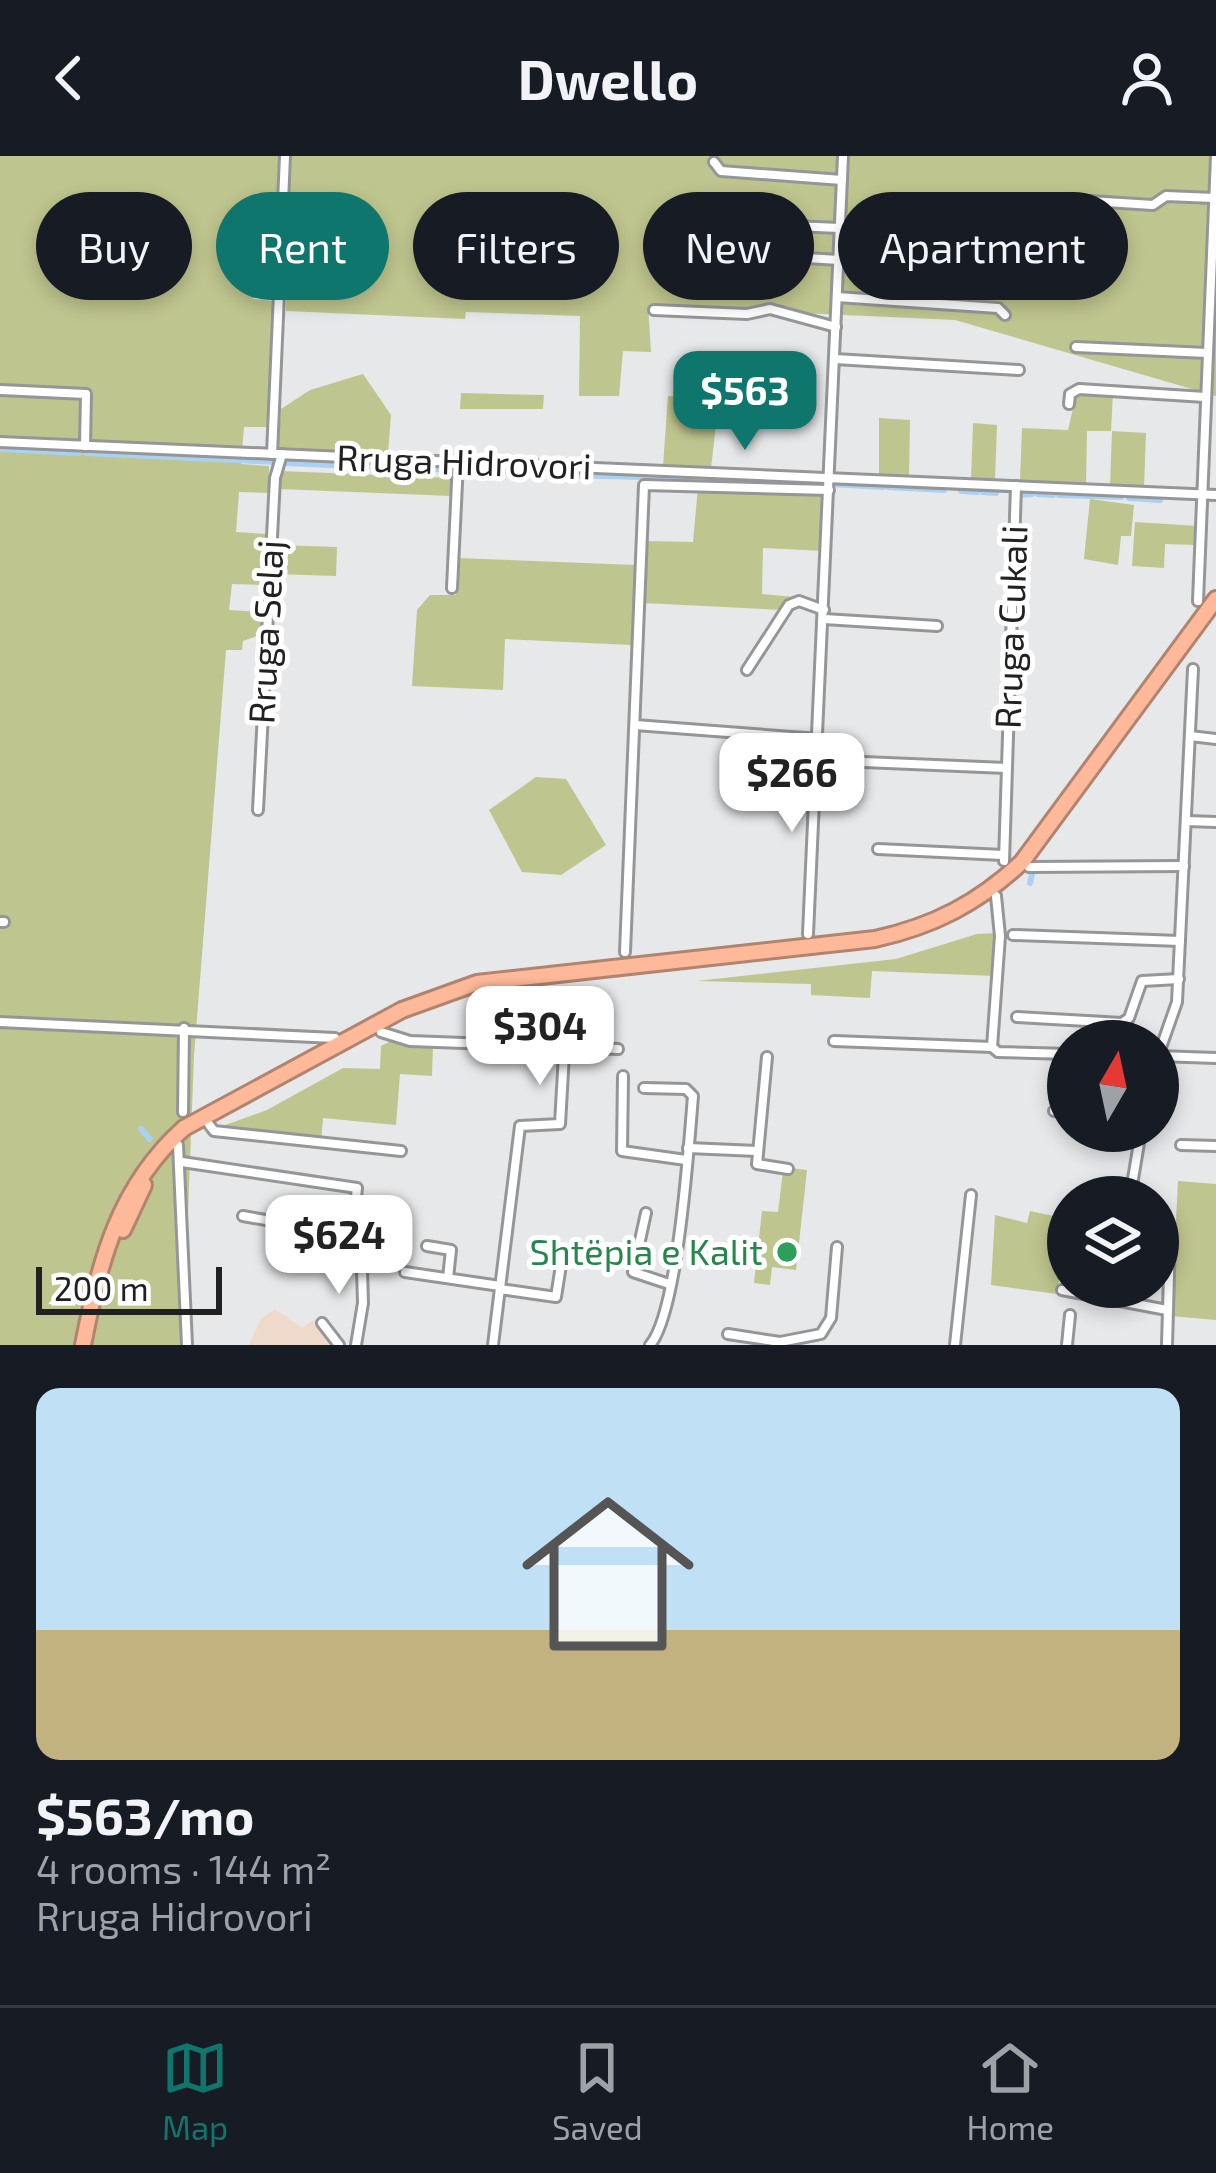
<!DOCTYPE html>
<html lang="en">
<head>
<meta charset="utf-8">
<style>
  :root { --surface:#171b24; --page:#242831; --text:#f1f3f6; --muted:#9ea1a6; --line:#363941; --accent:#0f766e }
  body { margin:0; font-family:"Exo 2",sans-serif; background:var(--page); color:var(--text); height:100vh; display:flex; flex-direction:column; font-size:45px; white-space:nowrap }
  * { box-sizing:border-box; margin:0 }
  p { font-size:39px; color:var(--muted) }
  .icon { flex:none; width:66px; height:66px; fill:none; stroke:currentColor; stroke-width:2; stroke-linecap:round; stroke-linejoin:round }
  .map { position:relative; height:1189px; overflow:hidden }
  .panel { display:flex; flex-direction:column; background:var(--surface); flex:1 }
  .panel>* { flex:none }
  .hud { position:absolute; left:36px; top:36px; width:1146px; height:108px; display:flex; gap:24px }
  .needle { width:78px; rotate:9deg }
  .buttons { position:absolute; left:1047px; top:864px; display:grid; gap:24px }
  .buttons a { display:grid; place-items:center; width:132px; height:132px; border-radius:50%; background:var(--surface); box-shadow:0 6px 18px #0003; font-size:60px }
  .scale { position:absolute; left:36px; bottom:30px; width:186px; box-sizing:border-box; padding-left:12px; border:6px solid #212122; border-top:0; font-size:33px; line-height:42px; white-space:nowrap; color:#212122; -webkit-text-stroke:9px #fff; paint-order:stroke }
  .price { position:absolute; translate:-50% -102px; padding:0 27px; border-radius:24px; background:#fff; color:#222; font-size:39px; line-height:78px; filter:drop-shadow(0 3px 6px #0008) }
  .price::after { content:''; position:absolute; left:50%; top:72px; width:36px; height:27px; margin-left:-18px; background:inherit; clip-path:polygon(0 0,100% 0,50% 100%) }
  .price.selected { background:var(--accent); color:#fff }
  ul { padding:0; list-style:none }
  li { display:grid; align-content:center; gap:24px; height:636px; padding:0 36px }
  li span { display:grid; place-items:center; height:372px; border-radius:24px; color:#555 }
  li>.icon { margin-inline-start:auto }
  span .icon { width:216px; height:216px; fill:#fffc; stroke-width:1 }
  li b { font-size:51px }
  .pill { padding:0 42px; border-radius:54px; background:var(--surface); box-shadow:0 6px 18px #0003; font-size:42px; line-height:108px }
  .pill.selected { background:var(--accent); color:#fff }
  header { display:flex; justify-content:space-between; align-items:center; height:156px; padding:0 36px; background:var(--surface); font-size:54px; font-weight:700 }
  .dock { display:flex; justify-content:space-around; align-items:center; height:168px; border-top:3px solid var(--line); background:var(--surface); font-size:33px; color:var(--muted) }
  .dock a { display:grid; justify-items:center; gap:6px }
  .dock .selected { color:var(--accent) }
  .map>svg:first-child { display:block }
</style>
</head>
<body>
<header><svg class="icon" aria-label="back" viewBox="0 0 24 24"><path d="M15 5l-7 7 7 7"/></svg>Dwello<svg class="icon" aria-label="person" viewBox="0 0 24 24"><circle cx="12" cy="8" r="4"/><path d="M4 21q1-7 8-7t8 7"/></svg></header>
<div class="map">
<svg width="1216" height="1189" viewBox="0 0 1216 1189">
  <rect width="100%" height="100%" fill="#e6e8ea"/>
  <polygon fill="#eed9cb" points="275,1153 302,1172 313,1164 332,1189 249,1189 261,1163"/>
  <g fill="#bfc58e">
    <polygon points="0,0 1216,0 1216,240 955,164 648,150 651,196 623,195 619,240 579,240 580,160 466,156 465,163 286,155 287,123 255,120 253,143 274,145 269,271 244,271 241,308 269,310 268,337 239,336 236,376 267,378 264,429 232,428 229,454 262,456 262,478 243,485 242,494 226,494 194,900 183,1189 0,1189"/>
    <polygon points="363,218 391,259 388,297 278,292 281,253 310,234"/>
    <polygon points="1077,235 1113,236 1111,275 1087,275 1086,328 1020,326 1022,272 1068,274"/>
    <polygon points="461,237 544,239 543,253 460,253"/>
    <polygon points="668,240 719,243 711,312 663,310"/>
    <polygon points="879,262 910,264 909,321 879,319"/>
    <polygon points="973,267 997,269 995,324 971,324"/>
    <polygon points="1112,275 1146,277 1144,332 1110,330"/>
    <polygon points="280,315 453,322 452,340 279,333"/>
    <polygon points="698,331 827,337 824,395 763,392 762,438 793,441 782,454 644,447 645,385 693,386"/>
    <polygon points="1090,343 1134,349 1131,380 1121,380 1118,409 1084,403"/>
    <polygon points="1135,366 1198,370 1197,389 1165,388 1164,412 1132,410"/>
    <polygon points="277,389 337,391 336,420 275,418"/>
    <polygon points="458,402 635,409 631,489 505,483 503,534 412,530 417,454 430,439 456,439"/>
    <polygon points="536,621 566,623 606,689 561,719 522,716 489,654"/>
    <polygon points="997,777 995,820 872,815 870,842 811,839 811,828 697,825 896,803 977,778"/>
    <polygon points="391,885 433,890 432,920 400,918 396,969 323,962 321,986 217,972 267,954 343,912 380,913 381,890"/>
    <polygon points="791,1012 807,1014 796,1114 772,1111 770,1129 754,1127 762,1055 778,1056 783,1015"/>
    <polygon points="1178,1025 1216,1028 1216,1164 1171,1160"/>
    <polygon points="1030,1055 1068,1063 1057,1138 991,1129 995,1059 1027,1067"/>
  </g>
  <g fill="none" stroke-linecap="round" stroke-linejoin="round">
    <g stroke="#aad1f3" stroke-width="6">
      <polyline points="0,293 79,297"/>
      <polyline points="86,297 124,299"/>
      <polyline points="129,299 277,306"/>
      <polyline points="284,307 453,314"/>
      <polyline points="460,314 492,315"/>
      <polyline points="497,315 527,316"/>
      <polyline points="532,316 562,318"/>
      <polyline points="566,319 643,321"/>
      <polyline points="646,321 828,328"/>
      <polyline points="833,328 883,331"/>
      <polyline points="888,331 944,334"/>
      <polyline points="961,335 977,336"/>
      <polyline points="983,336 996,337"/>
      <polyline points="1038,338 1053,339"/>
      <polyline points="1019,339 1032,338"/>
      <polyline points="1059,339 1121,341"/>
      <polyline points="1129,342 1160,344"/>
      <polyline points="1030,727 1032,718"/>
      <polyline points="141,973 150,983"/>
    </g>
    <g stroke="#949698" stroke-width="14">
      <g id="minor">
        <polyline points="714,6 721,15 842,24"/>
        <polyline points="1058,43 1153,49 1166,40 1214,42"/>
        <polyline points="674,65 840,72"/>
        <polyline points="839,92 899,96"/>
        <polyline points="692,95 839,104"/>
        <polyline points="837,141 998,152 1005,159"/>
        <polyline points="654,154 747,158 770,153 836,171"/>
        <polyline points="1076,191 1207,197"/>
        <polyline points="835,203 1019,214"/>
        <polyline points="1,234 86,238 85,290"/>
        <polyline points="1069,248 1070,238 1079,233 1205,241"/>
        <polyline points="0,286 1216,339"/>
        <polyline points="272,298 285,0"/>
        <polyline points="452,432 458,306"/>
        <polyline points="1198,445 1216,0"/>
        <polyline points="824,463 937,470"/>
        <polyline points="747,514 789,449 799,445 824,454"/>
        <polyline points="635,569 819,583"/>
        <polyline points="1190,580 1216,583"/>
        <polyline points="840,605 1006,612"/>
        <polyline points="258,654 275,322 282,298"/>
        <polyline points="1186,665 1216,666"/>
        <polyline points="878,693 1003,699"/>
        <polyline points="1004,705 1016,330"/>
        <polyline points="1029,711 1184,710"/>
        <polyline points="0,766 4,766"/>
        <polyline points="808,778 843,0"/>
        <polyline points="1013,779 1180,785"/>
        <polyline points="625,796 644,329 829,334"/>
        <polyline points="1017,861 1122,867 1129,862 1142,825 1179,823"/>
        <polyline points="0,866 335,882"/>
        <polyline points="381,876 410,885 618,893"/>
        <polyline points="834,885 992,891 1000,780 996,740"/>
        <polyline points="992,891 998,896 1068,898"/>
        <polyline points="1158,900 1177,846 1193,513"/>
        <polyline points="1158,900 1216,902"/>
        <polyline points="767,901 757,1008 788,1013"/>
        <polyline points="623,920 622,995 686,1004"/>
        <path d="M644,932L686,933L693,940C689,988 678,1157 650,1189"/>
        <polyline points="1054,955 1068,954"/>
        <polyline points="183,956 184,872"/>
        <polyline points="208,967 214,975 401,995"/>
        <polyline points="178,989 187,1189"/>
        <polyline points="1181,989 1216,990"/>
        <polyline points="688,992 757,995"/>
        <polyline points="182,1006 357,1032 352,1078"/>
        <polyline points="1130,1041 1141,975"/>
        <polyline points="646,1057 633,1116 669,1128"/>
        <polyline points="243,1060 361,1081 363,1147 356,1189"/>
        <polyline points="427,1090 451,1094 448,1122"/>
        <polyline points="405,1116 500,1130"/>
        <polyline points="500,1133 556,1141 562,1103"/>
        <polyline points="1062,1134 1167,1154"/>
        <polyline points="322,1167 339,1189"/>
        <polyline points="728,1178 780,1186 821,1178 831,1162 837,1091"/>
        <polyline points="493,1189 520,970 560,968 564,898"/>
        <polyline points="955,1189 971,1039"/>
        <polyline points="1067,1189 1070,1159"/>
        <polyline points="1167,1189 1170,1083"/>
      </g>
    </g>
    <g stroke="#b18470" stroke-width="20">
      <g id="highway">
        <polyline points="123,1074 144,1029"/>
        <path d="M83,1189C99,1106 119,1030 184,972L402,854L477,827L875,783C934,770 978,747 1022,706L1216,443"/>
      </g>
    </g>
    <use href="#minor" stroke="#fff" stroke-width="8"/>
    <use href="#highway" stroke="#feb99a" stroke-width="14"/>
  </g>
  <circle fill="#2e9e5b" stroke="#fff" stroke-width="4.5" cx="787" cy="1096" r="12"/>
  <g text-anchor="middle" stroke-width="10" stroke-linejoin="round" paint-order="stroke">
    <g font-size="36" fill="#212122" stroke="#fff">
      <text transform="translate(464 306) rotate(2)" y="13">Rruga Hidrovori</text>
      <text transform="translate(1011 471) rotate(-88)" y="13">Rruga Cukali</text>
      <text transform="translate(266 476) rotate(-87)" y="13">Rruga Selaj</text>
    </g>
    <g font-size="36" fill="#27864d" stroke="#fff" text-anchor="end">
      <text x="763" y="1109">Shtëpia e Kalit</text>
    </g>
  </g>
</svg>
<div class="buttons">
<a><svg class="needle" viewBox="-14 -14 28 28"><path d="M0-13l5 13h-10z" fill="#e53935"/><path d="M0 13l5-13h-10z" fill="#9ea1a6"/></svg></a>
<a><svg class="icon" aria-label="layers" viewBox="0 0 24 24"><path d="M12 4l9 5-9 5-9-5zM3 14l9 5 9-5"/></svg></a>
</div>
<div class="scale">200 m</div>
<b class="price selected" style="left:745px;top:297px">$563</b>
<b class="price" style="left:792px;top:679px">$266</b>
<b class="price" style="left:540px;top:932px">$304</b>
<b class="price" style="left:339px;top:1141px">$624</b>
<div class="hud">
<a class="pill">Buy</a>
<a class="pill selected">Rent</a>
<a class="pill">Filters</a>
<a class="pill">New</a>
<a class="pill">Apartment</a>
</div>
</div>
<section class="panel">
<ul>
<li><span style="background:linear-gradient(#bfe0f5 65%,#c2b280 0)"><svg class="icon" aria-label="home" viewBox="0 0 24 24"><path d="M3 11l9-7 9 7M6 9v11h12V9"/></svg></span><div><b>$563/mo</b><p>4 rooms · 144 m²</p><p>Rruga Hidrovori</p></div></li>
</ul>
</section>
<nav class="dock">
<a class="selected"><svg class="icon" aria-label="map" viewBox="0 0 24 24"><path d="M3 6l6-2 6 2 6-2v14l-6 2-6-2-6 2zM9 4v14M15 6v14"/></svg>Map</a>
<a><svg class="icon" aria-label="saved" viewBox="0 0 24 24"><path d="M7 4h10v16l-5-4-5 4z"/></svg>Saved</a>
<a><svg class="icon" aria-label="home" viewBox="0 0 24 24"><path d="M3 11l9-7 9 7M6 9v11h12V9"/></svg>Home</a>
</nav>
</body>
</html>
